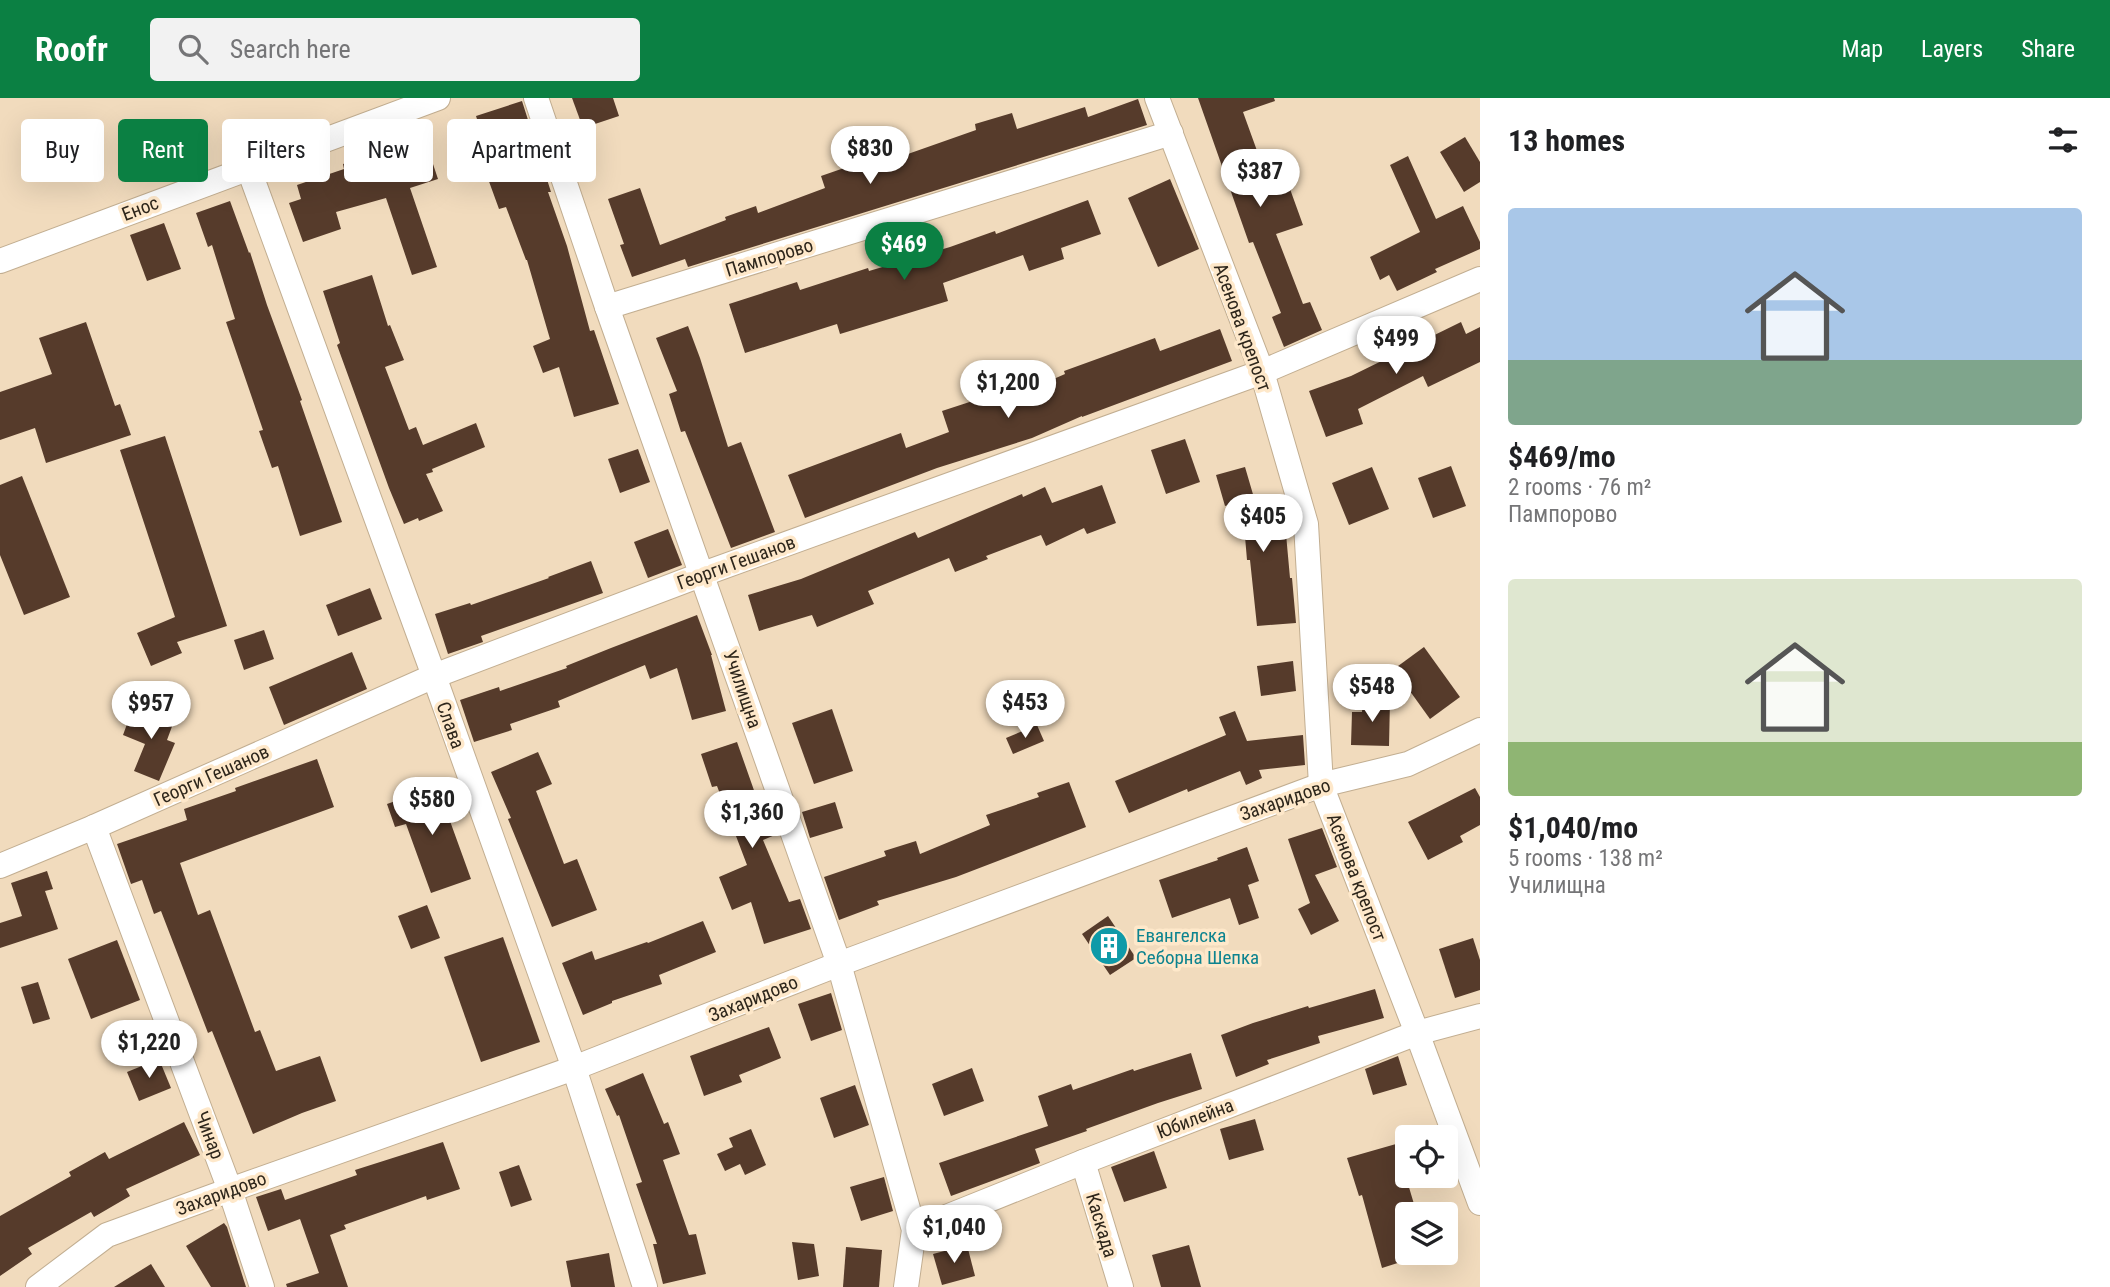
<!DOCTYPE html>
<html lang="en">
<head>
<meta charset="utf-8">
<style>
  :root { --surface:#fff; --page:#f2f2f2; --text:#202124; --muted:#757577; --accent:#0b8043 }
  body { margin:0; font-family:"Roboto Condensed",sans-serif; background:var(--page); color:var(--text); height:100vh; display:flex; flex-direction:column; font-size:26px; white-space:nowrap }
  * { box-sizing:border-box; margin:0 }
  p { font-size:23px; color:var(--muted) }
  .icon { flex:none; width:38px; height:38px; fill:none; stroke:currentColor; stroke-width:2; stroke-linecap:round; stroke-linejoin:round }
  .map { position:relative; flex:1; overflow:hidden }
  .details { display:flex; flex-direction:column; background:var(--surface); width:630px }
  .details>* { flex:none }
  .top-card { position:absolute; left:21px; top:21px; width:665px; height:63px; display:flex; gap:14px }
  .controls { position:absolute; left:1395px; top:1027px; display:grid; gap:14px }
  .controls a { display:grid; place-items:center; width:63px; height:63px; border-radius:7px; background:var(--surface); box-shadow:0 7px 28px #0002; font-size:35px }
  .price { position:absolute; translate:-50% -60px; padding:0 16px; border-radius:24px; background:#fff; color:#222; font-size:23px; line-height:46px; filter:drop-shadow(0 2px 4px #0008) }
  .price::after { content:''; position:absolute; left:50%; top:42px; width:21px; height:16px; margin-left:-10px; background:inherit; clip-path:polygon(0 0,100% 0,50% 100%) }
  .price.selected { background:var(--accent); color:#fff }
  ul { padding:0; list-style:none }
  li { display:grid; align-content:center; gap:14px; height:371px; padding:0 28px }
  li span { display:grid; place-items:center; height:217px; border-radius:7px; color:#555 }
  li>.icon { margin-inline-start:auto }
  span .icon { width:126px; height:126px; fill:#fffc; stroke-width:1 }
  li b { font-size:30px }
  h2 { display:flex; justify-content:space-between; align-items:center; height:84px; padding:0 28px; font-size:30px }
  .chip { padding:0 24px; border-radius:7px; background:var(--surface); box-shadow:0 7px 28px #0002; font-size:24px; line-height:63px }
  .chip.selected { background:var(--accent); color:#fff }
  header { display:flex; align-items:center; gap:42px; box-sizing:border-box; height:98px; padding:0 35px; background:var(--accent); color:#fff }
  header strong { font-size:33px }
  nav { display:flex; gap:38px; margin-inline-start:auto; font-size:24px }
  .search { width:490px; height:63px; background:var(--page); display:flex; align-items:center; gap:18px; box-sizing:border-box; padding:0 24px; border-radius:7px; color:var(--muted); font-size:26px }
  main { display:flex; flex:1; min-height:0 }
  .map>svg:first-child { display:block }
</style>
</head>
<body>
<header>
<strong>Roofr</strong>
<div class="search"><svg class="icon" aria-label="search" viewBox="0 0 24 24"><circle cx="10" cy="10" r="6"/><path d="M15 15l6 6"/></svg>Search here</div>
<nav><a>Map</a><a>Layers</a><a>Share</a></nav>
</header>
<main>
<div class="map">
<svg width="1480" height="1189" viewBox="0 0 1480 1189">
  <rect width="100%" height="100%" fill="#f1dbbd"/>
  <g fill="#563b2b">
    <polygon points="572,0 613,0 619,18 583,30"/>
    <polygon points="1198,0 1274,0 1275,3 1243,14 1273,97 1290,91 1303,127 1276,136 1303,206 1310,204 1322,232 1284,249 1272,219 1281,215 1253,144 1249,145"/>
    <polygon points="1138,1 1147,27 688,169 685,161 632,179 620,147 624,146 608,101 640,90 660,147 726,122 725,119 756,108 758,115 825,90 821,78 902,50 905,57 976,32 975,26 1012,15 1017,31 1085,9 1088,19"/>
    <polygon points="522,3 551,94 548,94 567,148 590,233 594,232 619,306 574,319 559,269 543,275 533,248 550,241 527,162 526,162 506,109 499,111 487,78 494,75 476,18"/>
    <polygon points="1465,39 1480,64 1480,84 1464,94 1440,54"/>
    <polygon points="425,42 438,81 410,90 437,169 412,177 386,100 336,114 341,131 303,144 289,105 301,101 297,87 344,71 343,66"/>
    <polygon points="1408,58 1436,121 1463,108 1480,144 1480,151 1435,171 1437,174 1397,193 1389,177 1380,182 1370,159 1420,134 1390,67"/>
    <polygon points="1170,81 1199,151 1158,169 1128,100"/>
    <polygon points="1088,102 1101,136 1061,150 1064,161 1029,173 1023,157 943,185 948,203 840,236 837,226 745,255 729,206 797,184 800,192 868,170 869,173 950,149 995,133 996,136"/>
    <polygon points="230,103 249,155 250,154 267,207 302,302 300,303 342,424 300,438 278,368 272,370 259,333 263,332 226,224 235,221 212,147 208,149 196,115"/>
    <polygon points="164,125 181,171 147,183 130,137"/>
    <polygon points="372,177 388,228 390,227 404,262 385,269 409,332 416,329 423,347 476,325 485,349 432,371 433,374 426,376 443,413 419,423 418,420 404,426 389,390 337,247 340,245 323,193"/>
    <polygon points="86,224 115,308 120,306 131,337 46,365 35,330 0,342 0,294 52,276 39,240"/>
    <polygon points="1461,224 1466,236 1480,229 1480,264 1428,289 1423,278 1358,311 1363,326 1326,339 1309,293 1351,278"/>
    <polygon points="688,228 700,260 728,349 741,344 775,434 731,450 685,333 681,334 669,296 677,293 656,240"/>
    <polygon points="1220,231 1232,263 1082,319 1082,318 1032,340 937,370 805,420 788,377 901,335 906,350 949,334 942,313 991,297 994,307 1065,276 1064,273 1155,240 1160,253"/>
    <polygon points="165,338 227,528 177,544 182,555 151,568 137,535 175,519 120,352"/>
    <polygon points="1185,341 1200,384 1166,396 1151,352"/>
    <polygon points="638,351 650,384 620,395 608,361"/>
    <polygon points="1451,368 1466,408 1433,420 1418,380"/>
    <polygon points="1245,369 1262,427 1285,425 1290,480 1292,480 1296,525 1257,528 1250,462 1247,462 1242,403 1225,408 1216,377"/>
    <polygon points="1372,369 1389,411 1349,427 1332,385"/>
    <polygon points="22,378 70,499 24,517 0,457 0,387"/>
    <polygon points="1102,387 1116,425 1087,436 1084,430 1046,448 1041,437 986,458 988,461 955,474 949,460 868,493 874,506 817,529 812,517 759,533 748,497 801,481 915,434 918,440 1022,396 1023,399 1045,389 1052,405"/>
    <polygon points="668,431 682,467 648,480 634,444"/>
    <polygon points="591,463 603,495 481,538 483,544 448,556 435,516 470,505 471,507 549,480 548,479"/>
    <polygon points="370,490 382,521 338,538 326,507"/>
    <polygon points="697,517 712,557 711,557 726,613 692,622 677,570 650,581 645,567 558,603 560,609 510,626 512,632 474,644 460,602 499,589 500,593 567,570 566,568 611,550"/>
    <polygon points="264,532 274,561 244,572 234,542"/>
    <polygon points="1424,549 1460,599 1430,621 1394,571"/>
    <polygon points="352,554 367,591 284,627 269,589"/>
    <polygon points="1293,563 1296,593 1261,598 1257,568"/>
    <polygon points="1363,601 1390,602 1389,648 1351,647 1352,614 1362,614"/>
    <polygon points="134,607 174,623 167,642 175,645 159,683 134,673 145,646 123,637"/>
    <polygon points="832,611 853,673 814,686 792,625"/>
    <polygon points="1235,613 1247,643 1303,637 1305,667 1259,672 1262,680 1246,687 1240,673 1188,694 1187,691 1129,715 1115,683 1226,637 1219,619"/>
    <polygon points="1037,627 1044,643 1013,656 1006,640"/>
    <polygon points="737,644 756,698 759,697 775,737 763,742 789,804 800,801 811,831 764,846 751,804 732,812 719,779 747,767 717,688 712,689 701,656"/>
    <polygon points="538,654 552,686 536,693 564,766 577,761 597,812 552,829 508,721 511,720 491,674"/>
    <polygon points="317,661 334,709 180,765 198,817 210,812 255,934 260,932 276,973 320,958 336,1003 302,1015 253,1036 212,933 208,935 161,813 154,816 142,782 131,786 117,746 187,722 184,711 236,693 235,690"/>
    <polygon points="1069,684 1086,729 956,779 877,803 879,807 839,822 824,779 886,758 884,753 916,743 920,756 990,727 986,717 1039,699 1037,695"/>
    <polygon points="441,687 450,710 446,712 471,781 431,795 406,726 395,729 387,706"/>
    <polygon points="1475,690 1480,699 1480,727 1460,738 1463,744 1428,762 1408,724"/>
    <polygon points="835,704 843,730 810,740 802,714"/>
    <polygon points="1322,730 1337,769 1315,777 1339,823 1311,837 1298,811 1310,805 1288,741"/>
    <polygon points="1247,749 1259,783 1248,787 1259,820 1239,827 1230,800 1172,820 1159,782 1218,762 1217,760"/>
    <polygon points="47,773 53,791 45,793 58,831 0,850 0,825 22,818 11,785"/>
    <polygon points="427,807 440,840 411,851 398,818"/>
    <polygon points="1108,818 1136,860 1110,877 1082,836"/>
    <polygon points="703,823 716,854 659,877 662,886 612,903 612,905 583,917 562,865 592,853 595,862 647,844 648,845"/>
    <polygon points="503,839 540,944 481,964 444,859"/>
    <polygon points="1473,840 1480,862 1480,892 1455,900 1439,851"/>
    <polygon points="117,842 140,902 91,921 68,861"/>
    <polygon points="38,884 50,921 33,926 21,889"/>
    <polygon points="1375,891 1384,920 1318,938 1320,945 1267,962 1269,966 1236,979 1221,937 1253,925 1308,908 1309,910"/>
    <polygon points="831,895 842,932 811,943 798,906"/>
    <polygon points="769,929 781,960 739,977 742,984 704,998 690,958"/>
    <polygon points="1191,955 1202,991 1158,1005 1086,1031 1087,1033 1035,1051 1040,1065 951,1098 939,1065 1048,1028 1038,998 1071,986 1073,992 1133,971 1134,973"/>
    <polygon points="1398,958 1407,987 1373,997 1365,971"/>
    <polygon points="159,961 171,990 139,1003 127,974"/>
    <polygon points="972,970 984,1003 944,1018 932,986"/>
    <polygon points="643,975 664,1026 668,1024 680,1056 663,1062 689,1137 696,1136 706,1176 663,1186 653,1146 657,1146 636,1086 642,1084 619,1017 617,1018 605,991"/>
    <polygon points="855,987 869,1027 834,1040 820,1000"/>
    <polygon points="1255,1021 1264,1052 1229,1062 1220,1031"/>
    <polygon points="184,1024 200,1057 126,1091 130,1098 94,1119 91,1114 28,1150 32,1156 0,1178 0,1118 71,1078 69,1074 105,1054 109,1061"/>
    <polygon points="751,1031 766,1067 745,1077 740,1066 725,1073 717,1056 733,1049 729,1040"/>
    <polygon points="443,1044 460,1091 427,1102 426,1098 344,1127 346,1131 330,1137 348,1189 287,1189 286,1186 319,1175 300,1121 268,1133 256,1099 281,1091 285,1102 357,1077 355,1072"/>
    <polygon points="1396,1046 1417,1116 1407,1116 1407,1162 1382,1170 1362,1097 1359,1098 1347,1060"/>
    <polygon points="1154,1053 1167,1090 1124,1104 1111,1069"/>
    <polygon points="519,1067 532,1102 511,1109 499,1074"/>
    <polygon points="884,1079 893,1113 861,1123 850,1089"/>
    <polygon points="224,1125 227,1129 246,1189 211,1189 186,1148"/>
    <polygon points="792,1144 814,1146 819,1178 798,1182"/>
    <polygon points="967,1147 975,1178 942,1187 933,1156"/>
    <polygon points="1189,1147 1201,1189 1161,1189 1152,1157"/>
    <polygon points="846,1149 882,1152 879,1189 843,1189"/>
    <polygon points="609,1155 615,1189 571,1189 566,1163"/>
    <polygon points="151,1166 165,1189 114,1189"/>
  </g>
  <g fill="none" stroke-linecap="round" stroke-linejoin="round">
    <g stroke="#c2ae91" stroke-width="26">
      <g id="street">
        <polyline points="536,0 607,209 839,866 914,1132 906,1189"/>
        <polyline points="1157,0 1262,274 1306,426 1321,687 1417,935 1480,1105"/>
        <polyline points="248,69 434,578 574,970 645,1189"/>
        <polyline points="0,163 438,0"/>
        <polyline points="607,209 1171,35"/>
        <polyline points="94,729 230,1092 262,1189"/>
        <polyline points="0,768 94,729 434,578 703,476 1262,274 1480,181"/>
        <polyline points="1083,1064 1121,1189"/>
        <polyline points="914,1132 1083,1064 1417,935 1480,918"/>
        <polyline points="38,1189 107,1137 230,1092 574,970 839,866 1321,687 1408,666 1480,632"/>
      </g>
    </g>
    <use href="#street" stroke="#fff" stroke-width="24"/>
  </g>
  <defs>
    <g id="building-disc" transform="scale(2.0125)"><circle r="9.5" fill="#0f9aa8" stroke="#fee8ca"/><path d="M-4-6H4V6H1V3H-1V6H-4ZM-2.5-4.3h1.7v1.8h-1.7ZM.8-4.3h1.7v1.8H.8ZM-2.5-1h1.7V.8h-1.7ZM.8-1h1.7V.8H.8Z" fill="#fff"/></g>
  </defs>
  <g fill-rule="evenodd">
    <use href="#building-disc" x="1109" y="848"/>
  </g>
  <g text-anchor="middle" stroke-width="7" stroke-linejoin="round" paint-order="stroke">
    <g font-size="19" fill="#2e261b" stroke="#fee8ca">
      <text transform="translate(140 110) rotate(-21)" y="7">Енос</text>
      <text transform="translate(769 159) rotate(-17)" y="7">Пампорово</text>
      <text transform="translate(1243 229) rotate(70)" y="7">Асенова крепост</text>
      <text transform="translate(736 464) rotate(-20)" y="7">Георги Гешанов</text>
      <text transform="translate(743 591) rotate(71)" y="7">Училищна</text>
      <text transform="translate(451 627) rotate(70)" y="7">Слава</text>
      <text transform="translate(211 677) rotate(-24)" y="7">Георги Гешанов</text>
      <text transform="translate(1285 701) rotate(-19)" y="7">Захаридово</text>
      <text transform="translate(1357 779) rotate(69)" y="7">Асенова крепост</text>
      <text transform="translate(753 900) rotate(-22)" y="7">Захаридово</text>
      <text transform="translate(1195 1020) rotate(-21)" y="7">Юбилейна</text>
      <text transform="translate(210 1037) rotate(69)" y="7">Чинар</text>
      <text transform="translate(221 1095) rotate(-20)" y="7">Захаридово</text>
      <text transform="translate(1102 1127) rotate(73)" y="7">Каскада</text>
    </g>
    <g font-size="19" fill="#0d838f" stroke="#fee8ca" text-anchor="start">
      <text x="1136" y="844">Евангелска<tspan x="1136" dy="22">Себорна Шепка</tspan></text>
    </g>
  </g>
</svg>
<div class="controls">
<a><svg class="icon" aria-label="locate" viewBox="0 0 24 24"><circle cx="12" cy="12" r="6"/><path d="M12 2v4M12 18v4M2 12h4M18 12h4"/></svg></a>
<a><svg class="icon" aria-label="layers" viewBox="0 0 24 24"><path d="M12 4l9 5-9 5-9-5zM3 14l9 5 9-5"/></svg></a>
</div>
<b class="price" style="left:870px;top:88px">$830</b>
<b class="price" style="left:1260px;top:111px">$387</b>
<b class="price selected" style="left:904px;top:184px">$469</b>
<b class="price" style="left:1396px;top:278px">$499</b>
<b class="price" style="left:1008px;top:322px">$1,200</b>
<b class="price" style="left:1263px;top:456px">$405</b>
<b class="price" style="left:1372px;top:626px">$548</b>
<b class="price" style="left:1025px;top:642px">$453</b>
<b class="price" style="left:151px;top:643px">$957</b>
<b class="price" style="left:432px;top:739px">$580</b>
<b class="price" style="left:752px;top:752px">$1,360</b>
<b class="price" style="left:149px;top:982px">$1,220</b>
<b class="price" style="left:954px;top:1167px">$1,040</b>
<div class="top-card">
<a class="chip">Buy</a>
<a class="chip selected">Rent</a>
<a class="chip">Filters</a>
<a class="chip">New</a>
<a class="chip">Apartment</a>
</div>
</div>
<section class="details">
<h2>13 homes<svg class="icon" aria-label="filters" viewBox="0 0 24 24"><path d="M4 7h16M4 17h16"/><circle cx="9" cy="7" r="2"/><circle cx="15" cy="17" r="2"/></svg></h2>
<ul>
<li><span style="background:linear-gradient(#a9c7e8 70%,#7fa58c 0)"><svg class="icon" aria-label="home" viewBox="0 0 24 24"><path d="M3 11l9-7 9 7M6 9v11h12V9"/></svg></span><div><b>$469/mo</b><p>2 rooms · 76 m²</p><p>Пампорово</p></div></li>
<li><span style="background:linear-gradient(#dfe7d0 75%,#8fb573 0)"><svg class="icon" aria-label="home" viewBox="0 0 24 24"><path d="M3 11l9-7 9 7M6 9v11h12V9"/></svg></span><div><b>$1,040/mo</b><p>5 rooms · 138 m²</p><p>Училищна</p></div></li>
</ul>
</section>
</main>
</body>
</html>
